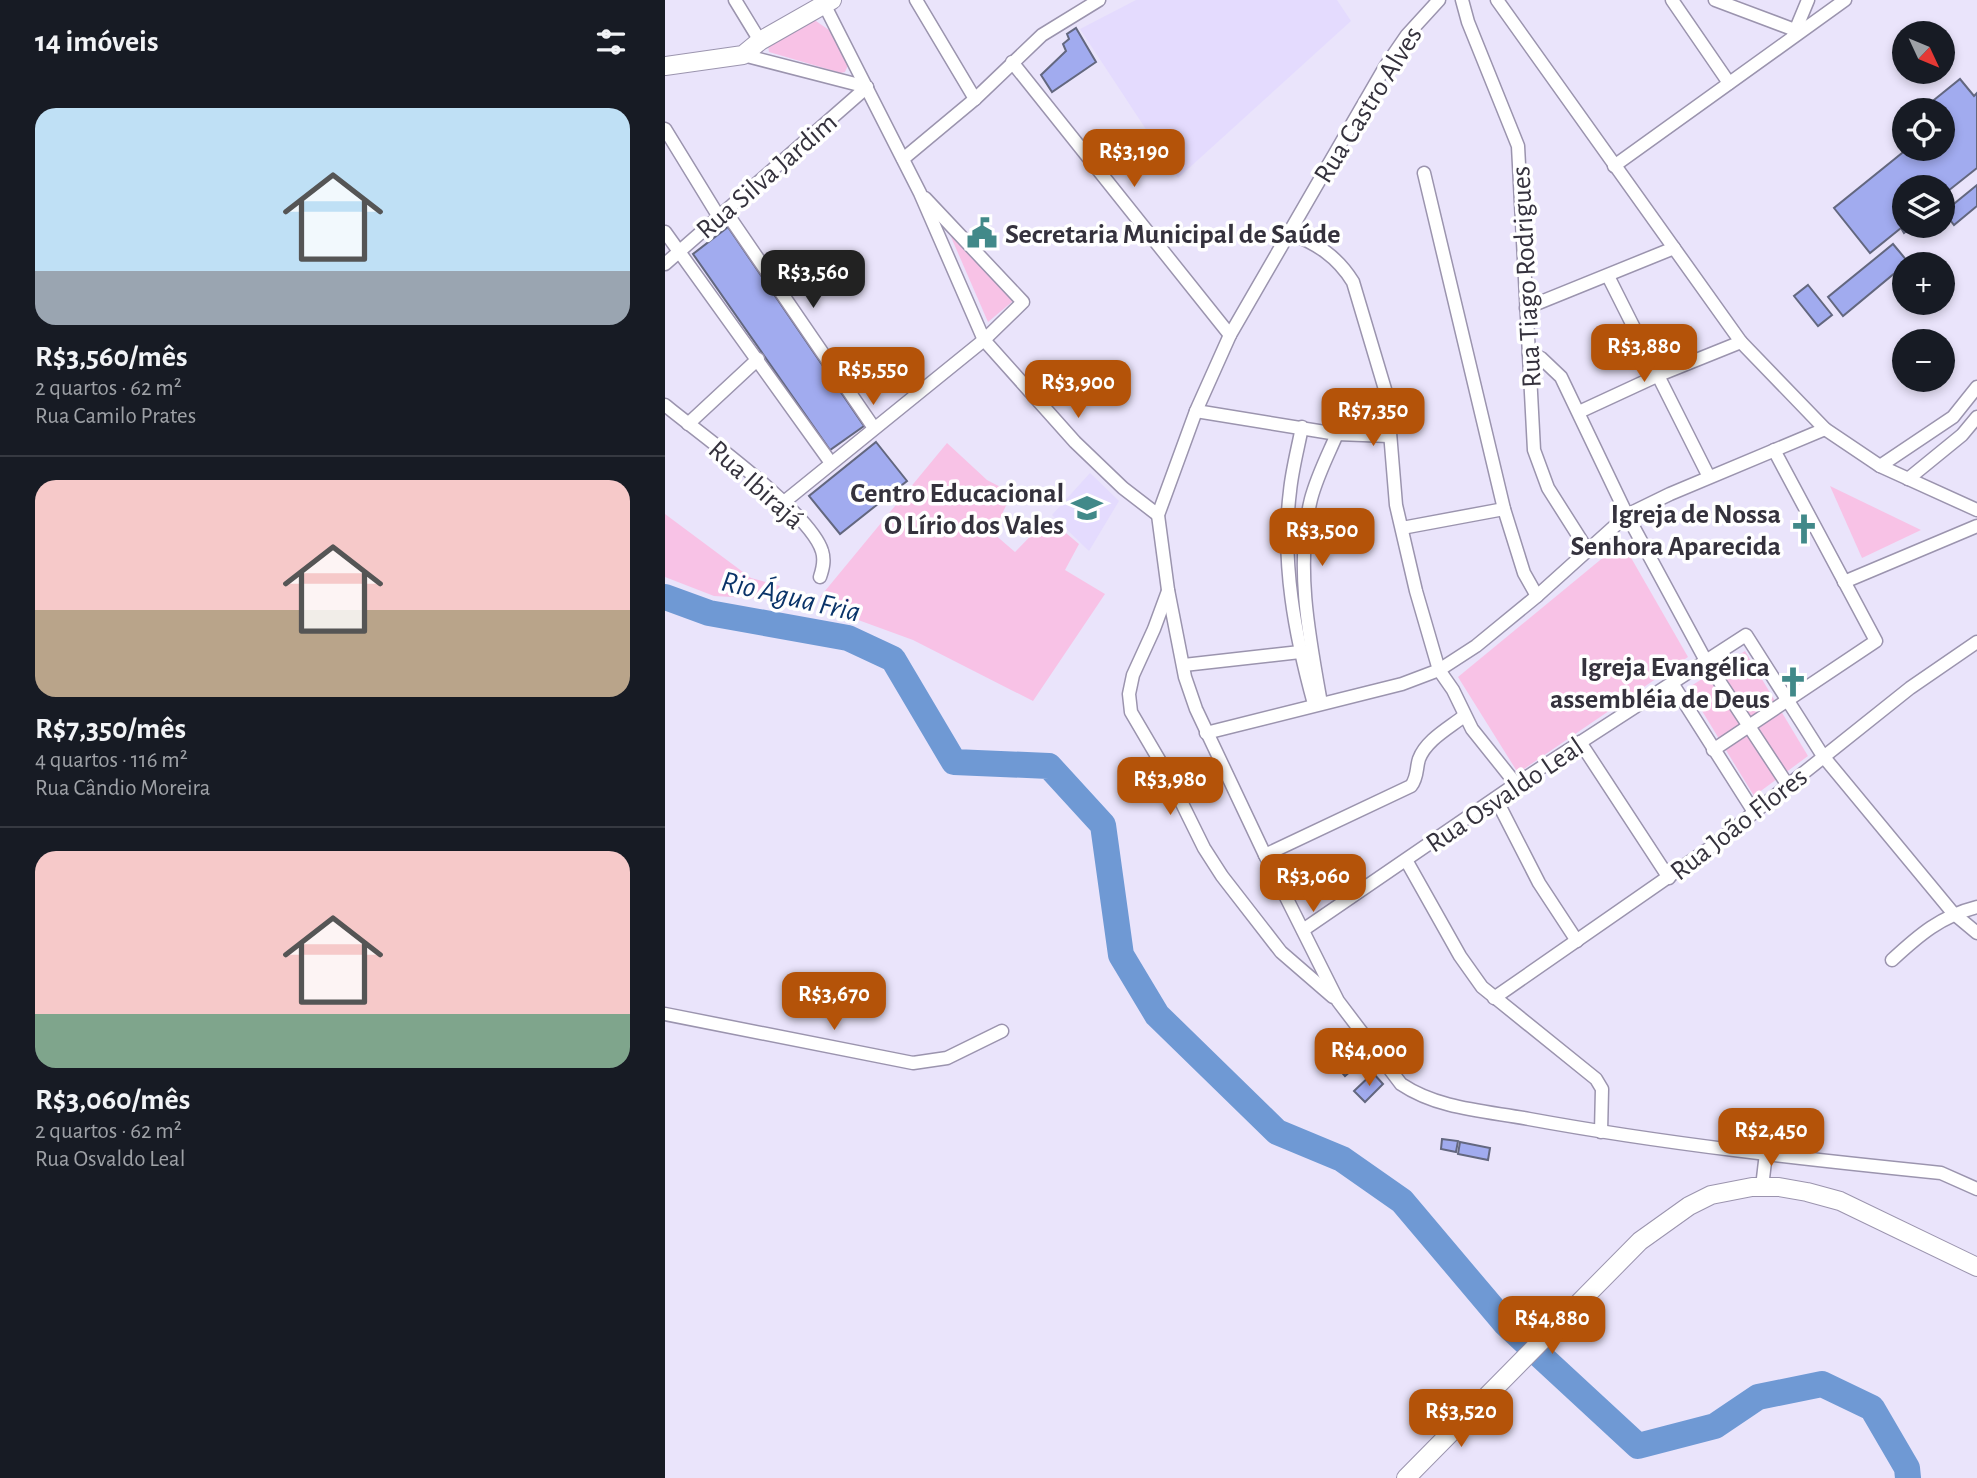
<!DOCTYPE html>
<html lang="pt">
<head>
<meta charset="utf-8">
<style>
  :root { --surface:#171b24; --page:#242831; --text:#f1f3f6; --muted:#9ea1a6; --line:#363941; --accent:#b45309 }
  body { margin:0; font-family:"Alegreya Sans",sans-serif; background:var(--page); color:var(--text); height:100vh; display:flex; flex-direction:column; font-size:26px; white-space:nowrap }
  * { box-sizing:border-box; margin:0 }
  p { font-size:23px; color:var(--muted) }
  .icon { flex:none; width:38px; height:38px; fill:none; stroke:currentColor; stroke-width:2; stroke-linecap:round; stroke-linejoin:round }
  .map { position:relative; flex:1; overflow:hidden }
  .sheet { display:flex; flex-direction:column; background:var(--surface); width:665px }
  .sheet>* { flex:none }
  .needle { width:46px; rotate:134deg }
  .buttons { position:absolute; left:1227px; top:21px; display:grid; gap:14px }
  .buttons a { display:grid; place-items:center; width:63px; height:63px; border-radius:50%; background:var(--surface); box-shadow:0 4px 10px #0003; font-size:35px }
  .price { position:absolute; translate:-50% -60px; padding:0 16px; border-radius:14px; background:var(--accent); color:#fff; font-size:23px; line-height:46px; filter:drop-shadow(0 2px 4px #0008) }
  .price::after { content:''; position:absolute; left:50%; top:42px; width:21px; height:16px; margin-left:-10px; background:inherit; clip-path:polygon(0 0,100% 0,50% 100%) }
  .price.selected { background:#222; color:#fff }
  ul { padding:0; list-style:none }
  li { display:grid; align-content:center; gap:14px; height:371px; padding:0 35px }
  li+li { border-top:2px solid var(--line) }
  li span { display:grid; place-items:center; height:217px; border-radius:21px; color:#555 }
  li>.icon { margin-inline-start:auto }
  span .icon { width:126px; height:126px; fill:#fffc; stroke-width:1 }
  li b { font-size:30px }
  h2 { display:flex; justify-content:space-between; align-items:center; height:84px; padding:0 35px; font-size:30px }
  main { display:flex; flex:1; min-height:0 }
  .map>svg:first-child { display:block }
</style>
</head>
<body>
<main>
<section class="sheet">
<h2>14 imóveis<svg class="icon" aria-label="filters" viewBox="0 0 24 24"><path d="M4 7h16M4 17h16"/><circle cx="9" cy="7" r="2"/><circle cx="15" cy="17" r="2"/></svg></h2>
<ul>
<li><span style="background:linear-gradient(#bfe0f5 75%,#9aa5b1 0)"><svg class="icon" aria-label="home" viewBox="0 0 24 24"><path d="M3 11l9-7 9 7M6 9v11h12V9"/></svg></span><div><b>R$3,560/mês</b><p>2 quartos · 62 m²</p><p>Rua Camilo Prates</p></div></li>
<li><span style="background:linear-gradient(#f6c9c9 60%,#b9a48a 0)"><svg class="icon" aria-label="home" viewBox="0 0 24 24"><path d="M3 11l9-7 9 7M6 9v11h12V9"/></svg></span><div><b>R$7,350/mês</b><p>4 quartos · 116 m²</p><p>Rua Cândio Moreira</p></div></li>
<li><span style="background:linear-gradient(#f6c9c9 75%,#7fa58c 0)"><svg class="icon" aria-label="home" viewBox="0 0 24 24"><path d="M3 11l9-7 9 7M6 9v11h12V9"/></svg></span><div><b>R$3,060/mês</b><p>2 quartos · 62 m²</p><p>Rua Osvaldo Leal</p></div></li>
</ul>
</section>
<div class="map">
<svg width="1312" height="1478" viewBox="0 0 1312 1478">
  <rect width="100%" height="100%" fill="#eae4fb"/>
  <g fill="#e4dbfe">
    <polygon points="471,0 672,0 686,21 513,178 415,29"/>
    <polygon points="425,473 454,501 424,551 387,515"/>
  </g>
  <g fill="#f8c2e6">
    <polygon points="148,19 164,30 184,63 180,72 176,73 104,52 103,46"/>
    <polygon points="283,230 348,301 323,322"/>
    <polygon points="282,443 322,480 347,493 328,533 350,552 383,518 414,544 400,570 440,594 368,701 248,640 174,613 155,597"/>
    <polygon points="1165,486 1256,530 1197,558"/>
    <polygon points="0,514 86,578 115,586 106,599 49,596 0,577"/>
    <polygon points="957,542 1023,657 853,773 793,677"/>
    <polygon points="1080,651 1143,756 1089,796 1023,688"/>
  </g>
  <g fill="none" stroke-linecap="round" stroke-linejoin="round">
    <polyline stroke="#6f99d4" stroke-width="26" points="0,597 44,613 183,638 228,659 289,762 384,766 438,825 456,955 492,1015 612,1132 677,1159 737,1201 841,1324 973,1446 1050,1426 1093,1397 1157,1384 1207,1408 1242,1468 1243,1478"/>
  </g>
  <g fill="#a1abef" stroke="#63677f" stroke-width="2">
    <polygon points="411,28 431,62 387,92 376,75 401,51 398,44 404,39 402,34"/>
    <polygon points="1295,79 1309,96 1312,93 1312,168 1278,195 1278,187 1239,187 1239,226 1248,226 1239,233 1236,228 1205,253 1169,208 1242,149 1278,149 1278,110 1261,110 1259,108"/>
    <polygon points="1312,185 1312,206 1289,225 1279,212"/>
    <polygon points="63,227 199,426 165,450 28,254"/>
    <polygon points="1228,244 1243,262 1178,316 1163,297"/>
    <polygon points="1143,285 1167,315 1153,326 1129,296"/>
    <polygon points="211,442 242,481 175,534 144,496"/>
    <polygon points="690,1052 697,1061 680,1076 672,1067"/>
    <polygon points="708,1073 718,1084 700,1102 689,1091"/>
    <polygon points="777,1139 793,1141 791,1152 776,1149"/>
    <polygon points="795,1142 825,1148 823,1160 793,1154"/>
  </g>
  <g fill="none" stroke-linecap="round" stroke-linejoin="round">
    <g stroke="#9b94ae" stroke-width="15">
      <g id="street">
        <polyline points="70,0 95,41"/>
        <polyline points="251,0 310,99"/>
        <path d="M774,0L742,35L720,67L565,335L531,411L493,515L503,590L520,677L531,709L600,855L673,1001L736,1084C773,1109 821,1111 864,1119C1000,1144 1138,1159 1276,1173L1312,1189"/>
        <polyline points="797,0 803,22 853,146 869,450 883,488 923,551"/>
        <polyline points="832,0 1076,342 1160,429 1215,466 1312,510"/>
        <polyline points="1007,0 1064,83"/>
        <polyline points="1050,0 1130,30"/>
        <polyline points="159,4 255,193 319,340 410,442 458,488 493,515"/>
        <polyline points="1128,36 1143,0"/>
        <polyline points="78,55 202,87"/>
        <polyline points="347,62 565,335"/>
        <polyline points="0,129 54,217"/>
        <polyline points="238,159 310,99 377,35 434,0"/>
        <polyline points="949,166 1180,0"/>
        <polyline points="759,173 839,509 859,573 872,596"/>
        <polyline points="61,212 209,428"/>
        <polyline points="0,232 166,463"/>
        <path d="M625,233C652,244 672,256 688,282L722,396L731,505L751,591L774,670L788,690L807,729L851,784"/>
        <polyline points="0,264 202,87"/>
        <polyline points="943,276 1044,477"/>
        <polyline points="861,308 1009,248"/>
        <polyline points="864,354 876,358 896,377 962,515 1041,661 1122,784"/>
        <path d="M0,405C35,434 145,512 157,551C160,560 158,568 155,577"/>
        <polyline points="531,411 672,434 724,436"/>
        <polyline points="914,412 994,375 1076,342"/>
        <polyline points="23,424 93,359"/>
        <path d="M637,427C633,448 627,470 625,491C616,562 630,635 649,704"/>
        <polyline points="1215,466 1288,417 1312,387"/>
        <polyline points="1243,479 1297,435 1312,417"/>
        <polyline points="119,502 319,340 358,302 260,198"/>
        <polyline points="737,528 839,509"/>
        <polyline points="1179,582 1312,526"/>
        <polyline points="503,591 489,629 468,675 464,694 466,712 503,775 539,848 557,876 616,952 668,997"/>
        <polyline points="519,665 635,652"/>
        <polyline points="1007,683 1089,812"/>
        <path d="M656,703C644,637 630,565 646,499C652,476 663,455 672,434"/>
        <polyline points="541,733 737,684 774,670 811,646 872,596 962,515 1005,494 1160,429"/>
        <polyline points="915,742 1004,878"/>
        <polyline points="1048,750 1211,641 1109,450"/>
        <polyline points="831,799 874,883 912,941"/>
        <path d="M600,855L746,786C753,777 751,768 754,759C761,740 784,728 799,716"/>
        <polyline points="741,860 795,956 817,987 931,1079 937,1089 936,1132"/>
        <polyline points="638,930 851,784 1081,635 1158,756 1288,913 1312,933"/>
        <path d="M1227,960C1254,935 1276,916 1312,907"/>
        <polyline points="829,998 1042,850 1245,688 1312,642"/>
        <polyline points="0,1014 248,1063 282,1058 337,1031"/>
        <polyline points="1097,1187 1101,1153"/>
      </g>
    </g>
    <g stroke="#9b94ae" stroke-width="20">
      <g id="secondary">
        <polyline points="0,66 78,55 95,41 167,0"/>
        <polyline points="741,1478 975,1241 1024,1206 1046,1195 1087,1187 1114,1187 1142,1192 1175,1201 1312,1267"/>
      </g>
    </g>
    <use href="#street" stroke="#fff" stroke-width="12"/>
    <use href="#secondary" stroke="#fff" stroke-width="18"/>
  </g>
  <defs>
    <g id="civic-bare" transform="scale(2.415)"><path d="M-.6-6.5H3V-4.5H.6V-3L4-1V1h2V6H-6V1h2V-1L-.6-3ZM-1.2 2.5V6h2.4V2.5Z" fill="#418989" stroke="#fff" stroke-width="2.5" paint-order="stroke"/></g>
    <g id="school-bare" transform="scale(2.415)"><path d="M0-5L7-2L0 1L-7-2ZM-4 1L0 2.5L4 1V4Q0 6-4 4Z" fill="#418989" stroke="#fff" stroke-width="2.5" paint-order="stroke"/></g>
    <g id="church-bare" transform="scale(2.415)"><path d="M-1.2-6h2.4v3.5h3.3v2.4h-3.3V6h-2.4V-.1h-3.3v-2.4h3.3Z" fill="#418989" stroke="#fff" stroke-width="2.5" paint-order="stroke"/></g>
  </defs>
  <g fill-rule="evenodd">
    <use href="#civic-bare" x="317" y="233"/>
    <use href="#school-bare" x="422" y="508"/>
    <use href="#church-bare" x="1139" y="529"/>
    <use href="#church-bare" x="1128" y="682"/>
  </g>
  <g text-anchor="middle" stroke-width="7" stroke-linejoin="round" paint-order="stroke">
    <g font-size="28" fill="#35323d" stroke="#fff">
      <text transform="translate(702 104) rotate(-58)" y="10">Rua Castro Alves</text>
      <text transform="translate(101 175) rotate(-41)" y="10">Rua Silva Jardim</text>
      <text transform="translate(860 277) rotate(-93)" y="10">Rua Tiago Rodrigues</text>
      <text transform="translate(92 484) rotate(42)" y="10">Rua Ibirajá</text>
      <text transform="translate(839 794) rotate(-34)" y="10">Rua Osvaldo Leal</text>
      <text transform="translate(1073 823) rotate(-38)" y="10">Rua João Flores</text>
    </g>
    <g font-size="28" font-weight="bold" fill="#35323d" stroke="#fff" text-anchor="end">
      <text x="340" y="243" text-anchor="start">Secretaria Municipal de Saúde</text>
      <text x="399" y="502">Centro Educacional<tspan x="399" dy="32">O Lírio dos Vales</tspan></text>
      <text x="1116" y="523">Igreja de Nossa<tspan x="1116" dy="32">Senhora Aparecida</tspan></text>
      <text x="1105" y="676">Igreja Evangélica<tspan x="1105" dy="32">assembléia de Deus</tspan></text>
    </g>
    <g font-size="30" font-style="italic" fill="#0a3469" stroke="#fff">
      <text transform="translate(126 596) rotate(13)" y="10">Rio Água Fria</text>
    </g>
  </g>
</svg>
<div class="buttons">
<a><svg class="needle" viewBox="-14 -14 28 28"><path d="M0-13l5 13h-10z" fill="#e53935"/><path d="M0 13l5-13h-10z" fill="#9ea1a6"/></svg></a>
<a><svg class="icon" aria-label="locate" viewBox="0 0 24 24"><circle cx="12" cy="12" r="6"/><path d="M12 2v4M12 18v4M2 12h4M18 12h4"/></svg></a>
<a><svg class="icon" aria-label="layers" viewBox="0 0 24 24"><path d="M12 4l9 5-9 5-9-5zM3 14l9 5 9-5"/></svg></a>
<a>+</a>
<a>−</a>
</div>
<b class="price" style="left:469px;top:189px">R$3,190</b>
<b class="price selected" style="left:148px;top:310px">R$3,560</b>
<b class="price" style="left:979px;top:384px">R$3,880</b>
<b class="price" style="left:208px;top:407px">R$5,550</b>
<b class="price" style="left:413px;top:420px">R$3,900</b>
<b class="price" style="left:708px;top:448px">R$7,350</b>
<b class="price" style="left:657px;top:568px">R$3,500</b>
<b class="price" style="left:505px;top:817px">R$3,980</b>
<b class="price" style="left:648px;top:914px">R$3,060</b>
<b class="price" style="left:169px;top:1032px">R$3,670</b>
<b class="price" style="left:704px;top:1088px">R$4,000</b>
<b class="price" style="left:1106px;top:1168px">R$2,450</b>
<b class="price" style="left:887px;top:1356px">R$4,880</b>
<b class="price" style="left:796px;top:1449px">R$3,520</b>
</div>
</main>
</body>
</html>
